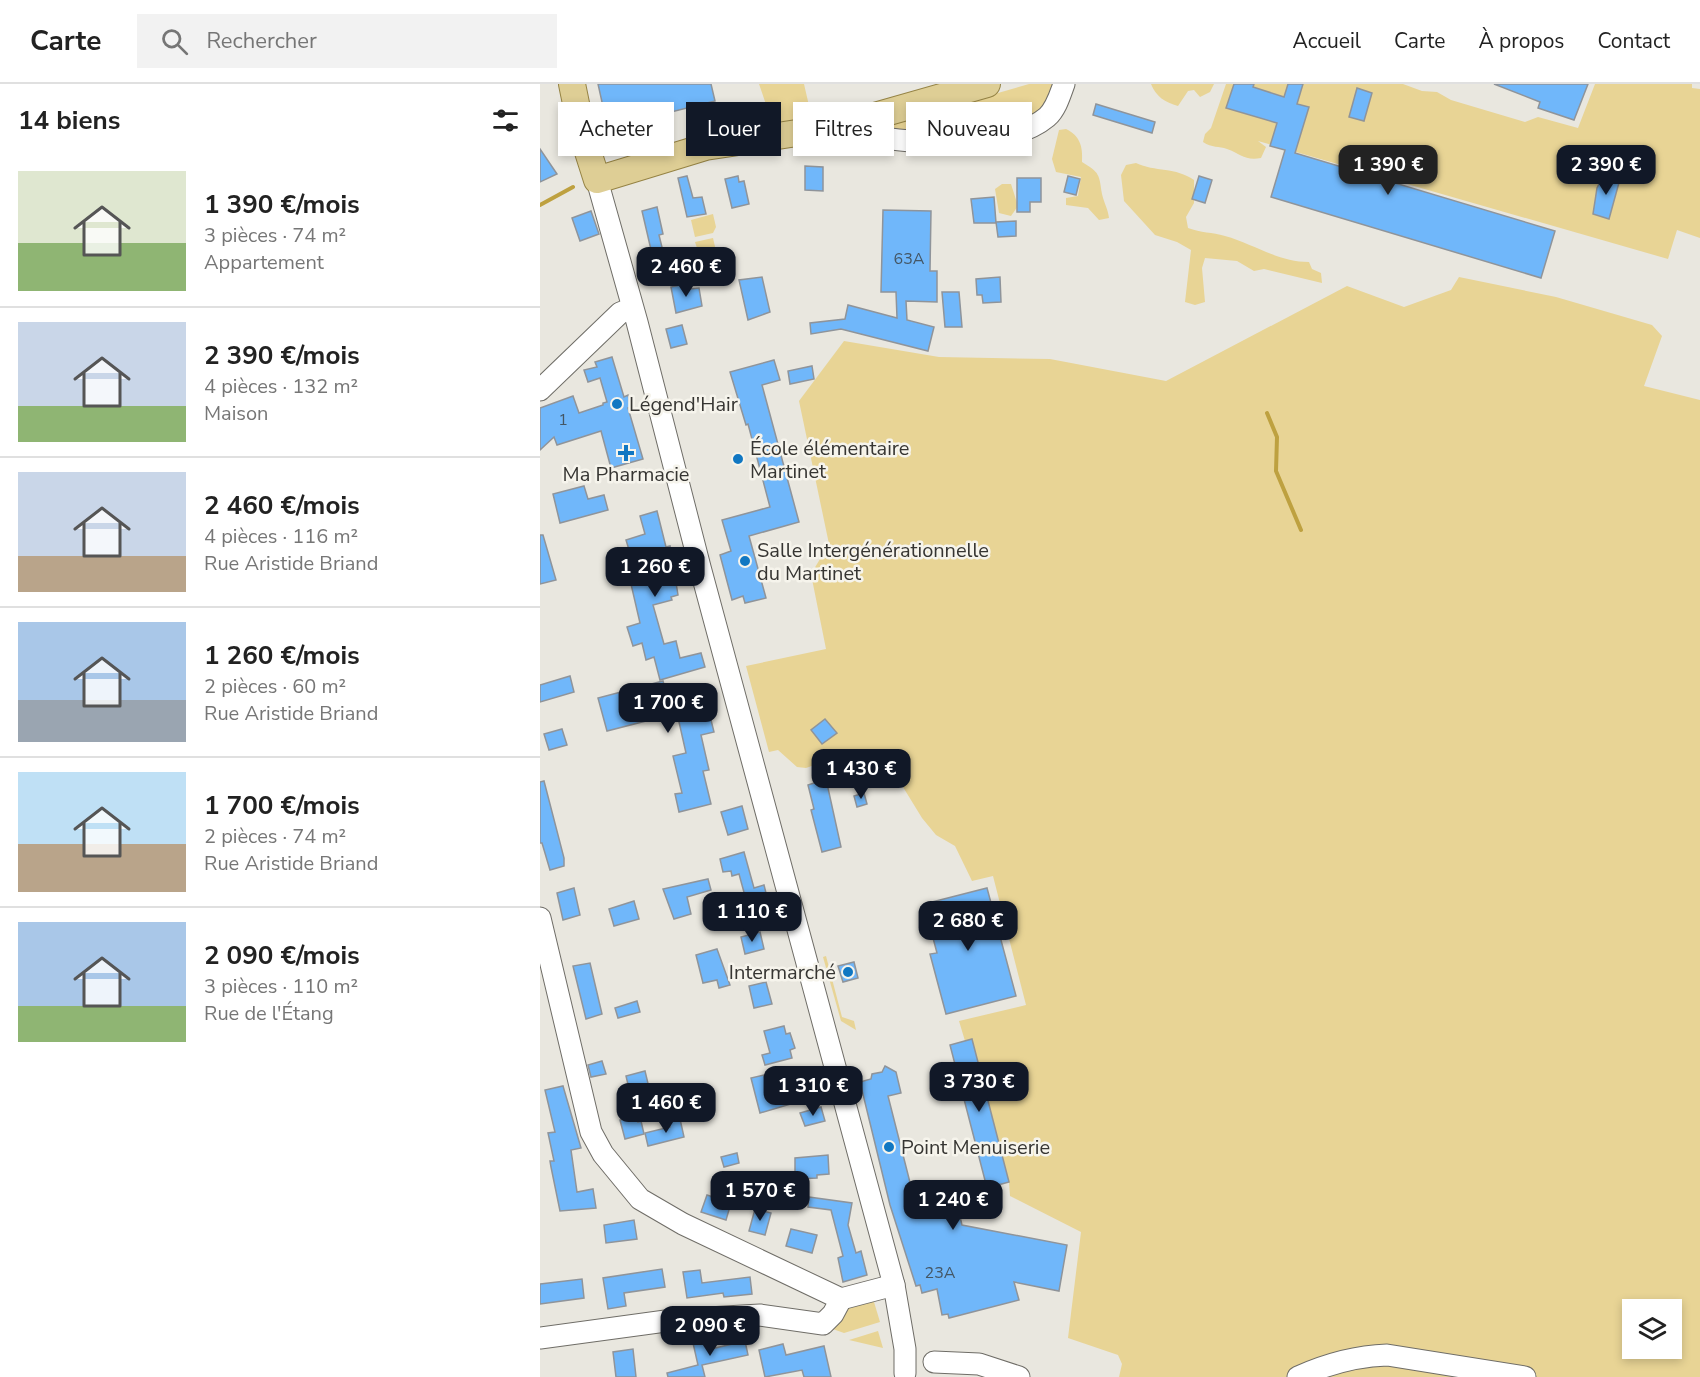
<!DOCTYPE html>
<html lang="fr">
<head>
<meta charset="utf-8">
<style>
  :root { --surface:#fff; --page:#f2f2f2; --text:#222; --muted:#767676; --line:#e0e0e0; --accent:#111827 }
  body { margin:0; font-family:"Nunito Sans",sans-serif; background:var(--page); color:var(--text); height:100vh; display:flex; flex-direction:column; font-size:22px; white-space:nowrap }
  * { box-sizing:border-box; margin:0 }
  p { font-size:20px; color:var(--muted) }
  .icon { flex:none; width:33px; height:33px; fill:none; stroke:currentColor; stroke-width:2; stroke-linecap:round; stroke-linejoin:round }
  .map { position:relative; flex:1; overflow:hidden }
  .side { display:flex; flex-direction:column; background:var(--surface); width:540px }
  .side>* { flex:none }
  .top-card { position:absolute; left:18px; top:18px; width:570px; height:54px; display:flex; gap:12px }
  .fabs { position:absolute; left:1082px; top:1215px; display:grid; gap:12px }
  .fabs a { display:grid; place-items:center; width:60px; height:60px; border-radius:0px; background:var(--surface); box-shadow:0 3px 9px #0003; font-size:30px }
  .price { position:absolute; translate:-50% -51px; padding:0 14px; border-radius:12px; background:var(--accent); color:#fff; font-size:20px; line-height:39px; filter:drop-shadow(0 2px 3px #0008) }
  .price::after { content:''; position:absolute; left:50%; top:36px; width:18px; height:14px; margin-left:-9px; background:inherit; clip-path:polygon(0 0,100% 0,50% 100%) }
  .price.on { background:#222; color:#fff }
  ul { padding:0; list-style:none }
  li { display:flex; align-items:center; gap:18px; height:150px; padding:0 18px }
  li+li { border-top:2px solid var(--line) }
  li span { display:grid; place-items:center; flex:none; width:168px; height:120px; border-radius:0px; color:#555 }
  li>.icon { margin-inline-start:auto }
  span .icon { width:72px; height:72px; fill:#fffc; stroke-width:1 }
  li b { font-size:26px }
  h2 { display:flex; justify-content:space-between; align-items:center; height:72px; padding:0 18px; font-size:26px }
  .pill { padding:0 21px; border-radius:0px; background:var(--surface); box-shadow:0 3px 9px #0003; font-size:21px; line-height:54px }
  .pill.on { background:var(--accent); color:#fff }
  header { display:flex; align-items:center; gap:36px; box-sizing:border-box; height:84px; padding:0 30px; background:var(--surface); border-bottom:2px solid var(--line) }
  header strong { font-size:28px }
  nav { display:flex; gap:33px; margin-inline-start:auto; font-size:21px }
  .search { width:420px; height:54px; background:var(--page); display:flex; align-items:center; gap:15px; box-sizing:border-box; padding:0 21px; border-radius:0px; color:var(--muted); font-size:22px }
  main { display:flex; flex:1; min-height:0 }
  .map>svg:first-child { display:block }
</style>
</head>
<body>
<header>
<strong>Carte</strong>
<div class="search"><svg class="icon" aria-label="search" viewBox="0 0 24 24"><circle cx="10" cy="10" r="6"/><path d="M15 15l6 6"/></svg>Rechercher</div>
<nav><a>Accueil</a><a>Carte</a><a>À propos</a><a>Contact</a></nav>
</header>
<main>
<section class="side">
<h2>14 biens<svg class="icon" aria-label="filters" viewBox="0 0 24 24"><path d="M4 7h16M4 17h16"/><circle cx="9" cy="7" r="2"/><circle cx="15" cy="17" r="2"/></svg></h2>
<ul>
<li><span style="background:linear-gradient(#dfe7d0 60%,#8fb573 0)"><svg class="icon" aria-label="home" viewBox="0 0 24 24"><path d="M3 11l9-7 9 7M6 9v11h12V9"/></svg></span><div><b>1 390 €/mois</b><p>3 pièces · 74 m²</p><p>Appartement</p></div></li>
<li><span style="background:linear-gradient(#c9d6e8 70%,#8fb573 0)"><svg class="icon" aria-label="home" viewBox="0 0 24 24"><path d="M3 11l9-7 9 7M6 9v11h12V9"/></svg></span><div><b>2 390 €/mois</b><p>4 pièces · 132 m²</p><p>Maison</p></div></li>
<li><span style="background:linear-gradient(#c9d6e8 70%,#b9a48a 0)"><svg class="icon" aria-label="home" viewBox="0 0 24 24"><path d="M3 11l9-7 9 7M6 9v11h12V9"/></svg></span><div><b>2 460 €/mois</b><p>4 pièces · 116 m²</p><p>Rue Aristide Briand</p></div></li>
<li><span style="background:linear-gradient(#a9c7e8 65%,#9aa5b1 0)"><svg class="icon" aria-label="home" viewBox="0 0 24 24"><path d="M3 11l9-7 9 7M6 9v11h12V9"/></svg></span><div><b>1 260 €/mois</b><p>2 pièces · 60 m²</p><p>Rue Aristide Briand</p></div></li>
<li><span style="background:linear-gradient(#bfe0f5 60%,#b9a48a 0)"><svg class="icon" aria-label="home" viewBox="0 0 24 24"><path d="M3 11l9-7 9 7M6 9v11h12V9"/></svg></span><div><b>1 700 €/mois</b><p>2 pièces · 74 m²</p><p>Rue Aristide Briand</p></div></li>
<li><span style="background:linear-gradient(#a9c7e8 70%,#8fb573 0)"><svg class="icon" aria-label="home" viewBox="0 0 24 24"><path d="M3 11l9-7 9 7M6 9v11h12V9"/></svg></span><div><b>2 090 €/mois</b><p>3 pièces · 110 m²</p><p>Rue de l'Étang</p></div></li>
</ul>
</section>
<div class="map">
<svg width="1160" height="1293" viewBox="0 0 1160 1293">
  <rect width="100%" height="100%" fill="#e9e7df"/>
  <g fill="#e8d495" fill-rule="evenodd">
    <polygon points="219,0 264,0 270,26 262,28 258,36 232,38"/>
    <polygon points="489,0 515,0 513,9 498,30 439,50 344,46 343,42"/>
    <path d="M611,0H674L670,8L660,13L654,6L648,7L638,22C625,18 616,13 611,0Z"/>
    <path d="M686,0H863L882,7L897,8L911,16L985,38L998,33L1038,44L1055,0H1152V4L1160,5V154L1137,146L1128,175L718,57L726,63L721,74C705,77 701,70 687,65C679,62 672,64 663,58L665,50L671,44Z"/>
    <path d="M526,45C540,52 543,62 542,78C560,89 559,90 562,110C564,119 568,125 569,134L559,136L548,124L526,121V114L538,112L541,93L516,88L512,75L519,46Z"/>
    <path d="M596,79C615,88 636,83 654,96V119L646,133L648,144C661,149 672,148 685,152C714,160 738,178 769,178L772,185L781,189L782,199L724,185L714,187L697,177L665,174L662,184L665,218L655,221L645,218L651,166L637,158L615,151L584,117L581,91L586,81Z"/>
    <polygon points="462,100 471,100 478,122 471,132 459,129 455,105"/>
    <polygon points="173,130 176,143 173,149 155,153 151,136"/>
    <polygon points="173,154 180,184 165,187 155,158"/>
    <path d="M919,193L1016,213L1112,241L1122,252L1104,302L1160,316V1293H774L778,1279L746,1293H579L582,1280L578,1271L528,1254L541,1148L470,1112L469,1098L432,956L425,957L419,937L486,921L453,792L432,797L415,762L396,751L382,734L363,703L330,673L314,667L266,684L257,683L238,666L229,668L206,582L286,565L271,490L289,460L259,317L304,257L399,273L510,275L626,297L807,202L864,223L911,206ZM1092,1226H1131V1264H1092Z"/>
    <polygon points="286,872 302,933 314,937 316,946 301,937 283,873"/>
    <polygon points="334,1218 340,1238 304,1249 290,1244 310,1219"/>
    <polygon points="338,1247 343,1264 309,1256"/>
  </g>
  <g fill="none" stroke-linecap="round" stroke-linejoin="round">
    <g stroke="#bea140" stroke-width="4">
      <polyline points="0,121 33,103"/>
      <polyline points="727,329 737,353 736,387 761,446"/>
    </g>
  </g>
  <g fill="#70b7fa" stroke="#8f949a" stroke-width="1.5">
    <polygon points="58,0 171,0 175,17 103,35 106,47 93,50 94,55 84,57 82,52 77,53 68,45"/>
    <polygon points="694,0 714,0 713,3 744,13 748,0 763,0 757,20 769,23 755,69 1015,147 1001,194 731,113 745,66 730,62 737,39 686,24"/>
    <polygon points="954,0 1048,0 1034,36 998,24 1000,18"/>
    <polygon points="817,4 832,9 824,37 809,33"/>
    <polygon points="556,20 615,38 612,49 553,31"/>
    <polygon points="0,65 17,90 0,98"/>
    <polygon points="265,82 283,83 283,107 265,106"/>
    <polygon points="1064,90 1080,95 1069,135 1053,130 1057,104"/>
    <polygon points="147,92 153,114 162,113 166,130 147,133 138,94"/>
    <polygon points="198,92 199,98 204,97 209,120 192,124 185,95"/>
    <polygon points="528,92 540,95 536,111 524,108"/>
    <polygon points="659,92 672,96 665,119 652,115"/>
    <polygon points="477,94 501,94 501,118 490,118 490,128 477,128"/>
    <polygon points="454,113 456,139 434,139 431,115"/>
    <polygon points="117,123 123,150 119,151 128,188 112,191 107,171 112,170 102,127"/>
    <polygon points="343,126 391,127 390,187 397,187 397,218 366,217 367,236 394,243 388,267 301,245 271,250 270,239 305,235 308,221 357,234 356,208 341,208"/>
    <polygon points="51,127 59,150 40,157 32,134"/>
    <polygon points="476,137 476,152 458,153 456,138"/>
    <polygon points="222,193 230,228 208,236 199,196"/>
    <polygon points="460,193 461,218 443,219 442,211 437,211 436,195"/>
    <polygon points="150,199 151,205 159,204 162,222 136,229 131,203"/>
    <polygon points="402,208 419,208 422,243 405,243"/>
    <polygon points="142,241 147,260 131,264 126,245"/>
    <polygon points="72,273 84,313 88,311 91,323 88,324 103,375 71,384 61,347 17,361 14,353 0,366 0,324 33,312 39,329 63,321 63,319 67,318 60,294 48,298 44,286 57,283 55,278"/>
    <polygon points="234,276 240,296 222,301 259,438 209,452 226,514 205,519 203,512 192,516 180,471 191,467 182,436 230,423 208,340 206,341 190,288"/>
    <polygon points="272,282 274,295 250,300 248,287"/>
    <polygon points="44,402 48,415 64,411 68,426 20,439 13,410"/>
    <polygon points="117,427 126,463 130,462 138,511 131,513 132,516 113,521 124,560 136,557 140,574 161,569 165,583 120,596 114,573 106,576 102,559 93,562 87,543 100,539 91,500 89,497 82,499 78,483 93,479 86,456 105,450 100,432"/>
    <polygon points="0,451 3,451 16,496 0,500"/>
    <polygon points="30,592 34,608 0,618 0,601"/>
    <polygon points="123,597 129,620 154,613 157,623 164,622 166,629 169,628 174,648 161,651 169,686 163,687 171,720 139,728 135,710 142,709 133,672 146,669 137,629 67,647 58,614"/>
    <polygon points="285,635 297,649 282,660 271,646"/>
    <polygon points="22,645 27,661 9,666 4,650"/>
    <polygon points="286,695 301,763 282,768 271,726 274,725 268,701"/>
    <polygon points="4,697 24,774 24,782 10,786 2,759 0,759 0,698"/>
    <polygon points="324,709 327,720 317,723 314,712"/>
    <polygon points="202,722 208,745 188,751 181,728"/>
    <polygon points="204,768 214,804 224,801 228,817 208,823 199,790 192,792 191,787 183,788 180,775"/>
    <polygon points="168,795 171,806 147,813 151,830 134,835 123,805"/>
    <polygon points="34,804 40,831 23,836 17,809"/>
    <polygon points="447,804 476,912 406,930 390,870 397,869 384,820"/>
    <polygon points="94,817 99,835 74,842 69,825"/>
    <polygon points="220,848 224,865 205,870 201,853"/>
    <polygon points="177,865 190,901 179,904 177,896 163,899 156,871"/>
    <polygon points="314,878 318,894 303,898 298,882"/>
    <polygon points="50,879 62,930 46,935 33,882"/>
    <polygon points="226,898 232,920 214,924 209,902"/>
    <polygon points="97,917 100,928 78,934 75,924"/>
    <polygon points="244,942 246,950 250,949 255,964 250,966 252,974 225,981 222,971 230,969 224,947"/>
    <polygon points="432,955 469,1098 447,1104 410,961"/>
    <polygon points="62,977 66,990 51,993 48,981"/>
    <polygon points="345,982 356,988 361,1009 348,1012 376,1122 415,1112 422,1141 527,1161 519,1207 474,1198 479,1216 409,1234 408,1230 402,1231 397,1205 382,1209 380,1201 376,1202 350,1121 320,998 331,995 332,990 342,988"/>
    <polygon points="105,987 111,1012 92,1017 86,992"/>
    <polygon points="224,991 227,1005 248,1000 254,1019 220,1029 211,994"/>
    <polygon points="23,1002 41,1064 31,1066 37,1108 53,1105 56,1124 20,1127 11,1083 10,1077 14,1077 8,1049 15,1048 5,1006"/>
    <polygon points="281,1023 285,1037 265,1042 260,1029"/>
    <polygon points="97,1032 98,1038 101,1037 104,1050 85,1055 80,1036"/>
    <polygon points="140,1035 144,1053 108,1062 105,1049 130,1043 129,1038"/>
    <polygon points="197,1069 199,1079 184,1083 181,1073"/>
    <polygon points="288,1071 289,1090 277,1091 277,1094 255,1095 255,1074"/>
    <polygon points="167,1111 191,1119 186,1136 161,1128"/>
    <polygon points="269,1113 312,1119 308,1141 316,1169 321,1167 327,1191 303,1198 298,1174 303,1172 291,1126 268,1123"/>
    <polygon points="215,1125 231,1129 225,1151 209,1147"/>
    <polygon points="94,1136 97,1155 66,1159 64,1141"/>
    <polygon points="251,1145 277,1151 272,1169 246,1162"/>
    <polygon points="122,1185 125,1203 84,1209 86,1222 68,1225 63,1194"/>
    <polygon points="160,1186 162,1199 210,1193 212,1210 184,1213 183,1209 147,1214 143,1188"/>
    <polygon points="42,1195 44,1214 0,1220 0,1200"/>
    <polygon points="169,1255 171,1265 205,1257 208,1271 162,1281 165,1293 128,1293 127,1289 158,1281 153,1259"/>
    <polygon points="243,1260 246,1271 284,1262 291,1293 264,1293 262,1286 225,1293 219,1266"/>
    <polygon points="93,1265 96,1293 76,1293 73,1268"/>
  </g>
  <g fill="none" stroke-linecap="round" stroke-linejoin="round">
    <g stroke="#6f6d67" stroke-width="23">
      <g id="minor">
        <path d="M296,43C346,61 464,69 507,33C516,25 520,11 524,0"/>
        <polyline points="57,96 97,238 160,483 354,1201 365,1265 365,1289"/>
        <polyline points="0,306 80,229 92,224"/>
        <polyline points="0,834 51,1048 63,1070 100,1115 143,1140 301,1215 354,1201"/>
        <polyline points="0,1254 133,1236 220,1231 283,1240 293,1230 301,1215"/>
        <polyline points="394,1278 439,1280 479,1293"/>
        <path d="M758,1293C787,1280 815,1272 847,1271L985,1293"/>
      </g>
    </g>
    <g stroke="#958344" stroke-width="28">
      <polyline id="major" points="32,0 42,49 57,96 165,63 296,43 447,0"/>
    </g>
    <use href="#minor" stroke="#fff" stroke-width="21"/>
    <use href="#major" stroke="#dece95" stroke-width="26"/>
  </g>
  <g fill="#1077c2" stroke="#f6f4ec" stroke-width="2">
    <circle cx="77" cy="320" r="6"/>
    <path d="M83 360h6v6h6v6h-6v6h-6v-6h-6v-6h6z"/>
    <circle cx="198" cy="375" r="6"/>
    <circle cx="205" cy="477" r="6"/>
    <circle cx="308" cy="888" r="6"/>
    <circle cx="349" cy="1063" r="6"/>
  </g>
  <g text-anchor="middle" stroke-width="5" stroke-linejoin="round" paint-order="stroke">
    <g font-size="16" fill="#445664">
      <text x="369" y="180">63A</text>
      <text x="23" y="341">1</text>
      <text x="400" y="1194">23A</text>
    </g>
    <g font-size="20" fill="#363532" stroke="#f6f4ec" text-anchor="start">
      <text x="89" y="327">Légend'Hair</text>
      <text x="210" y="371">École élémentaire<tspan x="210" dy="23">Martinet</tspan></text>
      <text x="86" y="397" text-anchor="middle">Ma Pharmacie</text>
      <text x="217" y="473">Salle Intergénérationnelle<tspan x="217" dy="23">du Martinet</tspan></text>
      <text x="296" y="895" text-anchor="end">Intermarché</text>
      <text x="361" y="1070">Point Menuiserie</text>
    </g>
  </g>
</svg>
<div class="fabs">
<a><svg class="icon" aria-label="layers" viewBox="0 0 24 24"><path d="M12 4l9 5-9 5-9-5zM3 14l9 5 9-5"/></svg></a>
</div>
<b class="price on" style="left:848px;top:112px">1 390 €</b>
<b class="price" style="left:1066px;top:112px">2 390 €</b>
<b class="price" style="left:146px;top:214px">2 460 €</b>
<b class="price" style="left:115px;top:514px">1 260 €</b>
<b class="price" style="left:128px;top:650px">1 700 €</b>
<b class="price" style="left:321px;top:716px">1 430 €</b>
<b class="price" style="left:212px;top:859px">1 110 €</b>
<b class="price" style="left:428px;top:868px">2 680 €</b>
<b class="price" style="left:439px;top:1029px">3 730 €</b>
<b class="price" style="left:273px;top:1033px">1 310 €</b>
<b class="price" style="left:126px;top:1050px">1 460 €</b>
<b class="price" style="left:220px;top:1138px">1 570 €</b>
<b class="price" style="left:413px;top:1147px">1 240 €</b>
<b class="price" style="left:170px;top:1273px">2 090 €</b>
<div class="top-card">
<a class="pill">Acheter</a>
<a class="pill on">Louer</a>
<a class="pill">Filtres</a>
<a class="pill">Nouveau</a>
</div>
</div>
</main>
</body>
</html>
